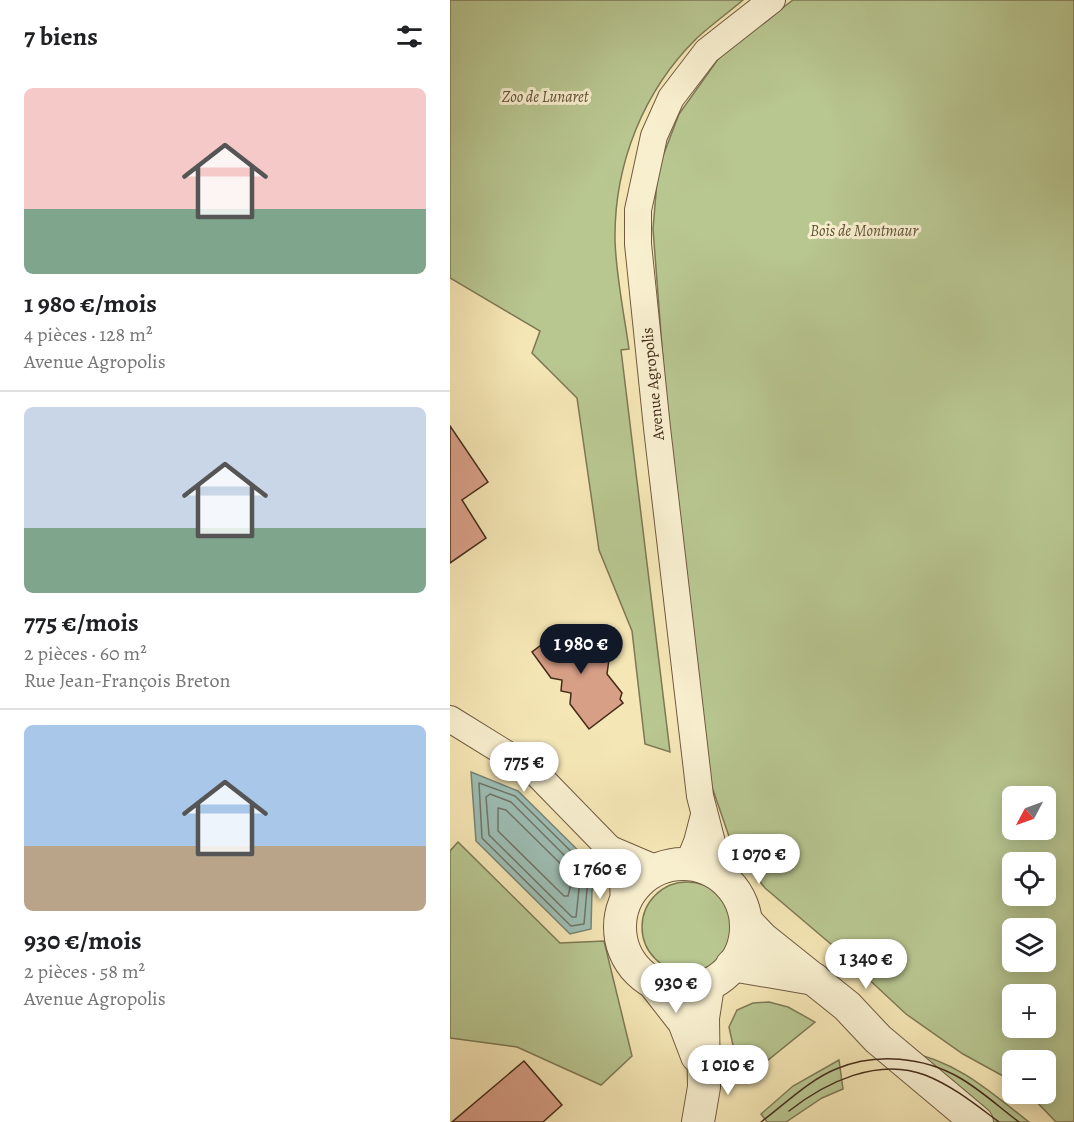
<!DOCTYPE html>
<html lang="fr">
<head>
<meta charset="utf-8">
<style>
  :root { --surface:#fff; --page:#f6f6f6; --text:#202124; --muted:#757577; --line:#e0e0e0; --accent:#111827 }
  body { margin:0; font-family:Alegreya,serif; background:var(--page); color:var(--text); height:100vh; display:flex; flex-direction:column; font-size:22px; white-space:nowrap }
  * { box-sizing:border-box; margin:0 }
  p { font-size:20px; color:var(--muted) }
  .icon { flex:none; width:33px; height:33px; fill:none; stroke:currentColor; stroke-width:2; stroke-linecap:round; stroke-linejoin:round }
  .map { position:relative; flex:1; overflow:hidden }
  .drawer { display:flex; flex-direction:column; background:var(--surface); width:450px }
  .drawer>* { flex:none }
  .needle { width:39px; rotate:229deg }
  .tools { position:absolute; left:552px; top:786px; display:grid; gap:12px }
  .tools a { display:grid; place-items:center; width:54px; height:54px; border-radius:9px; background:var(--surface); box-shadow:0 3px 15px #0003; font-size:30px }
  .price { position:absolute; translate:-50% -51px; padding:0 14px; border-radius:21px; background:#fff; color:#222; font-size:20px; line-height:39px; filter:drop-shadow(0 2px 3px #0008) }
  .price::after { content:''; position:absolute; left:50%; top:36px; width:18px; height:14px; margin-left:-9px; background:inherit; clip-path:polygon(0 0,100% 0,50% 100%) }
  .price.selected { background:var(--accent); color:#fff }
  ul { padding:0; list-style:none }
  li { display:grid; align-content:center; gap:12px; height:318px; padding:0 24px }
  li+li { border-top:2px solid var(--line) }
  li span { display:grid; place-items:center; height:186px; border-radius:9px; color:#555 }
  li>.icon { margin-inline-start:auto }
  span .icon { width:108px; height:108px; fill:#fffc; stroke-width:1 }
  li b { font-size:26px }
  h2 { display:flex; justify-content:space-between; align-items:center; height:72px; padding:0 24px; font-size:26px }
  main { display:flex; flex:1; min-height:0 }
  .map>svg:first-child { display:block }
</style>
</head>
<body>
<main>
<section class="drawer">
<h2>7 biens<svg class="icon" aria-label="filters" viewBox="0 0 24 24"><path d="M4 7h16M4 17h16"/><circle cx="9" cy="7" r="2"/><circle cx="15" cy="17" r="2"/></svg></h2>
<ul>
<li><span style="background:linear-gradient(#f6c9c9 65%,#7fa58c 0)"><svg class="icon" aria-label="home" viewBox="0 0 24 24"><path d="M3 11l9-7 9 7M6 9v11h12V9"/></svg></span><div><b>1 980 €/mois</b><p>4 pièces · 128 m²</p><p>Avenue Agropolis</p></div></li>
<li><span style="background:linear-gradient(#c9d6e8 65%,#7fa58c 0)"><svg class="icon" aria-label="home" viewBox="0 0 24 24"><path d="M3 11l9-7 9 7M6 9v11h12V9"/></svg></span><div><b>775 €/mois</b><p>2 pièces · 60 m²</p><p>Rue Jean-François Breton</p></div></li>
<li><span style="background:linear-gradient(#a9c7e8 65%,#b9a48a 0)"><svg class="icon" aria-label="home" viewBox="0 0 24 24"><path d="M3 11l9-7 9 7M6 9v11h12V9"/></svg></span><div><b>930 €/mois</b><p>2 pièces · 58 m²</p><p>Avenue Agropolis</p></div></li>
</ul>
</section>
<div class="map">
<svg width="624" height="1122" viewBox="0 0 624 1122">
  <rect width="100%" height="100%" fill="#f5e6b5"/>
  <filter id="stains"><feTurbulence type="fractalNoise" baseFrequency=".00333" numOctaves="4"/><feColorMatrix values="0 0 0 0 .2 0 0 0 0 .09 0 0 0 0 .02 0 0 0 .5 -.17"/></filter>
  <radialGradient id="worn" r=".72"><stop offset=".6" stop-color="#630" stop-opacity="0"/><stop offset="1" stop-color="#630" stop-opacity=".3"/></radialGradient>
  <g fill="#b8c690" stroke="#7e7854" stroke-width="1.5" fill-rule="evenodd">
    <path d="M0,0H293C278,13 261,25 247,38C193,91 164,165 165,240C166,276 174,313 179,349L171,350L220,752L195,744L182,631L149,550L127,398L82,353L90,331L0,278Z"/>
    <path d="M343,0H624V1122H606L579,1094H596V1060H562V1081L513,1054L456,1014L382,945L315,888L283,848L261,784L218,426L203,229L208,169L229,114L271,55ZM562,796H596V830H562ZM562,862H596V896H562ZM562,928H596V962H562ZM562,994H596V1028H562Z"/>
    <polygon points="8,842 110,943 154,941 182,1056 151,1085 67,1047 0,1038 0,851"/>
    <circle cx="237" cy="927" r="45"/>
    <polygon points="319,1002 338,1007 365,1022 291,1082 279,1027 287,1010 303,1003"/>
    <path d="M455,1051C508,1062 537,1089 579,1122H537Z"/>
    <polygon points="389,1060 393,1089 372,1098 336,1122 317,1122 311,1114 343,1086"/>
  </g>
  <polygon fill="#9dbeb4" stroke="#7a8376" stroke-width="1.5" points="21,772 68,791 152,874 142,890 141,929 120,934 26,841"/>
  <g fill="none" stroke-linecap="round" stroke-linejoin="round">
    <g stroke="#717466" stroke-width="1.5">
      <polygon points="29,783 65,796 144,874 137,889 134,924 121,926 32,838"/>
      <polygon points="40,794 61,802 134,875 129,889 126,917 122,917 39,835 36,797"/>
      <polygon points="48,808 56,810 123,876 118,896 114,896 48,831"/>
    </g>
  </g>
  <g fill="#d89f87" stroke="#452b19" stroke-width="1.5">
    <polygon points="0,426 38,482 12,500 36,538 0,563"/>
    <polygon points="115,627 123,630 140,652 160,652 157,674 172,693 170,699 173,703 139,729 120,704 121,693 111,691 112,680 101,678 82,652"/>
    <polygon points="74,1061 112,1105 93,1122 2,1122"/>
  </g>
  <g fill="none" stroke-linecap="round" stroke-linejoin="round">
    <g stroke="#715a40" stroke-width="28">
      <g id="minor">
        <polyline points="0,719 84,771 160,849 173,881 174,905"/>
        <polyline points="160,849 207,869"/>
        <polyline points="238,864 247,842 254,815"/>
        <polyline points="271,877 250,796 207,428 188,244 188,210 204,136 221,98 257,51 322,0"/>
      </g>
    </g>
    <g stroke="#715a40" stroke-width="34">
      <g id="tertiary">
        <circle cx="233" cy="927" r="63"/>
        <polyline points="296,921 312,938 397,1006 428,1039 527,1122"/>
        <polyline points="282,965 364,979"/>
        <polyline points="202,981 234,1022 247,1056"/>
        <polyline points="248,1122 254,1087 253,1018 258,986"/>
      </g>
    </g>
    <use href="#minor" stroke="#f8efcf" stroke-width="26"/>
    <use href="#tertiary" stroke="#f8efcf" stroke-width="32"/>
    <g stroke="#452b19" stroke-width="1.5">
      <path d="M339,1111C376,1082 428,1057 475,1075C503,1086 526,1105 549,1122"/>
      <path d="M311,1122C335,1104 359,1080 386,1069C426,1052 474,1057 510,1078C531,1090 550,1108 569,1122"/>
    </g>
  </g>
  <g text-anchor="middle" stroke-width="6" stroke-linejoin="round" paint-order="stroke">
    <g font-size="16" font-style="italic" fill="#625237" stroke="#f8efcf">
      <text x="95" y="102">Zoo de Lunaret</text>
      <text x="414" y="236">Bois de Montmaur</text>
    </g>
    <g font-size="16" fill="#452b19" stroke="#f8efcf">
      <text transform="translate(202 384) rotate(-96)" y="6">Avenue Agropolis</text>
    </g>
  </g>
  <rect width="100%" height="100%" filter="url(#stains)"/>
  <rect width="100%" height="100%" fill="url(#worn)"/>
</svg>
<div class="tools">
<a><svg class="needle" viewBox="-14 -14 28 28"><path d="M0-13l5 13h-10z" fill="#e53935"/><path d="M0 13l5-13h-10z" fill="#757577"/></svg></a>
<a><svg class="icon" aria-label="locate" viewBox="0 0 24 24"><circle cx="12" cy="12" r="6"/><path d="M12 2v4M12 18v4M2 12h4M18 12h4"/></svg></a>
<a><svg class="icon" aria-label="layers" viewBox="0 0 24 24"><path d="M12 4l9 5-9 5-9-5zM3 14l9 5 9-5"/></svg></a>
<a>+</a>
<a>−</a>
</div>
<b class="price selected" style="left:131px;top:675px">1 980 €</b>
<b class="price" style="left:74px;top:793px">775 €</b>
<b class="price" style="left:309px;top:885px">1 070 €</b>
<b class="price" style="left:150px;top:900px">1 760 €</b>
<b class="price" style="left:416px;top:990px">1 340 €</b>
<b class="price" style="left:226px;top:1014px">930 €</b>
<b class="price" style="left:278px;top:1096px">1 010 €</b>
</div>
</main>
</body>
</html>
